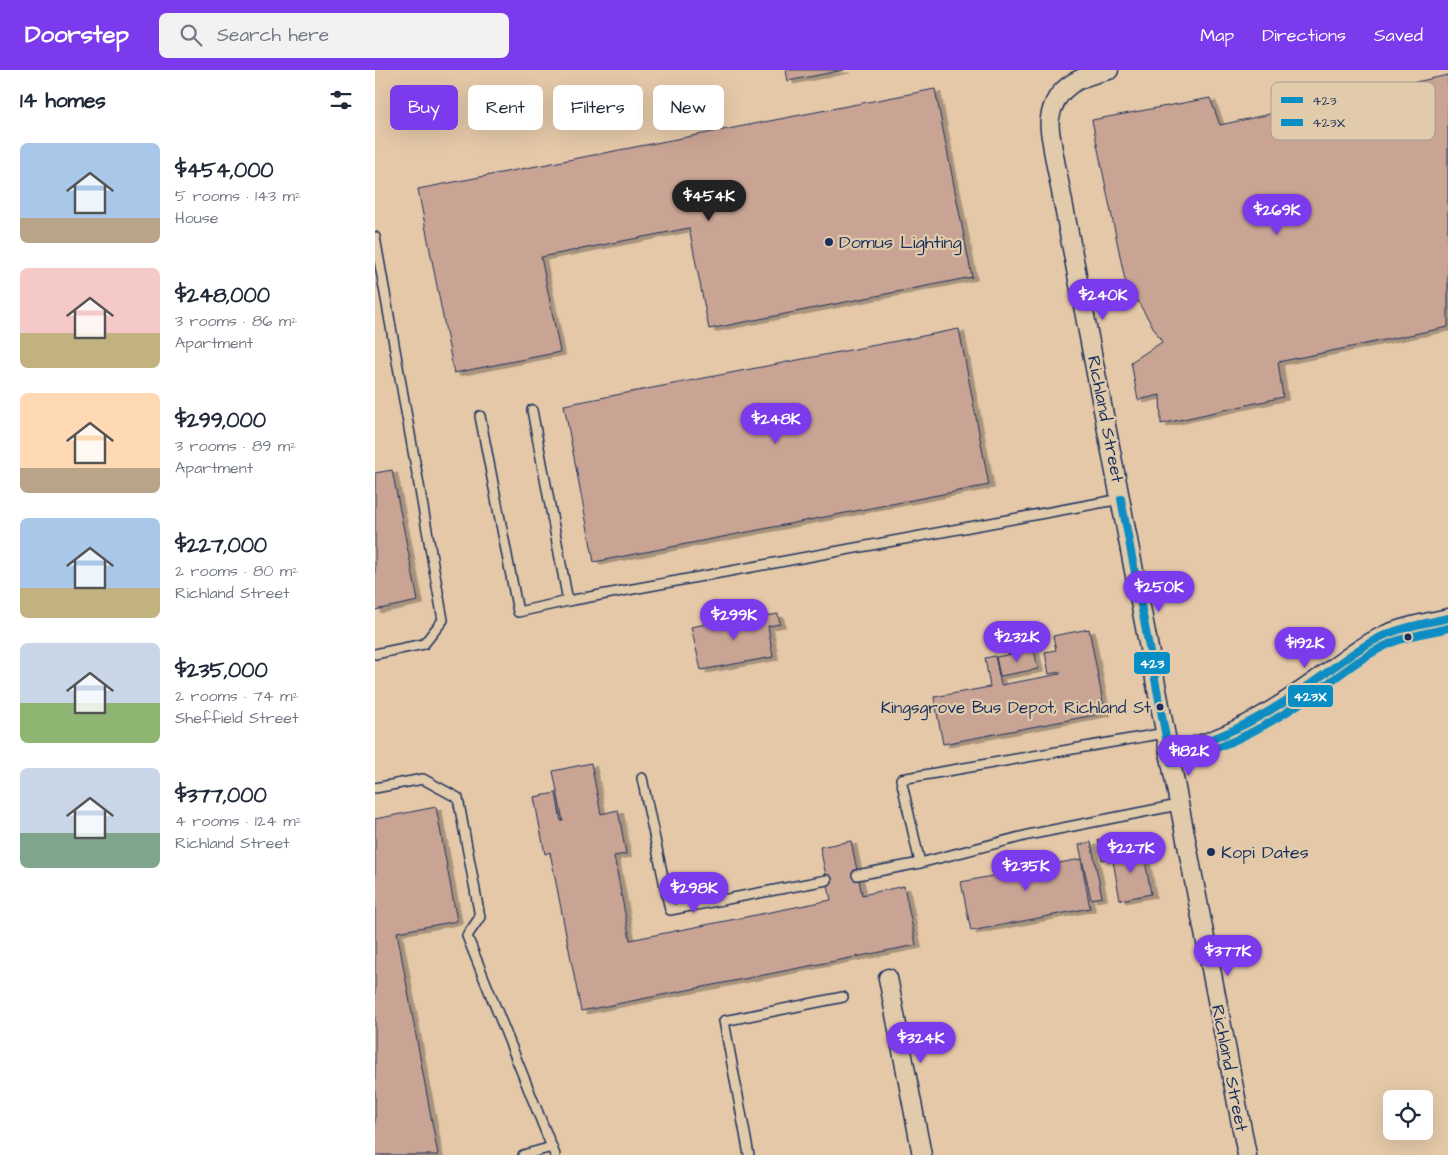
<!DOCTYPE html>
<html lang="en">
<head>
<meta charset="utf-8">
<style>
  :root { --surface:#fff; --page:#f2f2f3; --text:#1f2937; --muted:#747a83; --accent:#7c3aed }
  body { margin:0; font-family:"Architects Daughter",sans-serif; background:var(--page); color:var(--text); height:100vh; display:flex; flex-direction:column; font-size:19px; white-space:nowrap }
  * { box-sizing:border-box; margin:0 }
  p { font-size:16px; color:var(--muted) }
  .icon { flex:none; width:28px; height:28px; fill:none; stroke:currentColor; stroke-width:2; stroke-linecap:round; stroke-linejoin:round }
  .map { position:relative; flex:1; overflow:hidden }
  .details { display:flex; flex-direction:column; background:var(--surface); width:375px }
  .details>* { flex:none }
  .guide { position:absolute; left:15px; top:15px; width:475px; height:45px; display:flex; gap:10px }
  .fabs { position:absolute; left:1008px; top:1020px; display:grid; gap:10px }
  .fabs a { display:grid; place-items:center; width:50px; height:50px; border-radius:8px; background:var(--surface); box-shadow:0 5px 20px #0002; font-size:25px }
  .price { position:absolute; translate:-50% -42px; padding:0 11px; border-radius:18px; background:var(--accent); color:#fff; font-size:16px; line-height:32px; filter:drop-shadow(0 1px 2px #0008) }
  .price::after { content:''; position:absolute; left:50%; top:30px; width:15px; height:11px; margin-left:-8px; background:inherit; clip-path:polygon(0 0,100% 0,50% 100%) }
  .price.selected { background:#222; color:#fff }
  ul { padding:0; list-style:none }
  li { display:flex; align-items:center; gap:15px; height:125px; padding:0 20px }
  li span { display:grid; place-items:center; flex:none; width:140px; height:100px; border-radius:8px; color:#555 }
  li>.icon { margin-inline-start:auto }
  span .icon { width:60px; height:60px; fill:#fffc; stroke-width:1 }
  li b { font-size:21px }
  h2 { display:flex; justify-content:space-between; align-items:center; height:60px; padding:0 20px; font-size:21px }
  .tag { padding:0 18px; border-radius:8px; background:var(--surface); box-shadow:0 5px 20px #0002; font-size:18px; line-height:45px }
  .tag.selected { background:var(--accent); color:#fff }
  header { display:flex; align-items:center; gap:30px; box-sizing:border-box; height:70px; padding:0 25px; background:var(--accent); color:#fff }
  header strong { font-size:24px }
  nav { display:flex; gap:28px; margin-inline-start:auto; font-size:18px }
  .search { width:350px; height:45px; background:var(--page); display:flex; align-items:center; gap:12px; box-sizing:border-box; padding:0 18px; border-radius:8px; color:var(--muted); font-size:19px }
  main { display:flex; flex:1; min-height:0 }
  .map>svg:first-child { display:block }
</style>
</head>
<body>
<header>
<strong>Doorstep</strong>
<div class="search"><svg class="icon" aria-label="search" viewBox="0 0 24 24"><circle cx="10" cy="10" r="6"/><path d="M15 15l6 6"/></svg>Search here</div>
<nav><a>Map</a><a>Directions</a><a>Saved</a></nav>
</header>
<main>
<section class="details">
<h2>14 homes<svg class="icon" aria-label="filters" viewBox="0 0 24 24"><path d="M4 7h16M4 17h16"/><circle cx="9" cy="7" r="2"/><circle cx="15" cy="17" r="2"/></svg></h2>
<ul>
<li><span style="background:linear-gradient(#a9c7e8 75%,#b9a48a 0)"><svg class="icon" aria-label="home" viewBox="0 0 24 24"><path d="M3 11l9-7 9 7M6 9v11h12V9"/></svg></span><div><b>$454,000</b><p>5 rooms · 143 m²</p><p>House</p></div></li>
<li><span style="background:linear-gradient(#f6c9c9 65%,#c2b280 0)"><svg class="icon" aria-label="home" viewBox="0 0 24 24"><path d="M3 11l9-7 9 7M6 9v11h12V9"/></svg></span><div><b>$248,000</b><p>3 rooms · 86 m²</p><p>Apartment</p></div></li>
<li><span style="background:linear-gradient(#ffd9b3 75%,#b9a48a 0)"><svg class="icon" aria-label="home" viewBox="0 0 24 24"><path d="M3 11l9-7 9 7M6 9v11h12V9"/></svg></span><div><b>$299,000</b><p>3 rooms · 89 m²</p><p>Apartment</p></div></li>
<li><span style="background:linear-gradient(#a9c7e8 70%,#c2b280 0)"><svg class="icon" aria-label="home" viewBox="0 0 24 24"><path d="M3 11l9-7 9 7M6 9v11h12V9"/></svg></span><div><b>$227,000</b><p>2 rooms · 80 m²</p><p>Richland Street</p></div></li>
<li><span style="background:linear-gradient(#c9d6e8 60%,#8fb573 0)"><svg class="icon" aria-label="home" viewBox="0 0 24 24"><path d="M3 11l9-7 9 7M6 9v11h12V9"/></svg></span><div><b>$235,000</b><p>2 rooms · 74 m²</p><p>Sheffield Street</p></div></li>
<li><span style="background:linear-gradient(#c9d6e8 65%,#7fa58c 0)"><svg class="icon" aria-label="home" viewBox="0 0 24 24"><path d="M3 11l9-7 9 7M6 9v11h12V9"/></svg></span><div><b>$377,000</b><p>4 rooms · 124 m²</p><p>Richland Street</p></div></li>
</ul>
</section>
<div class="map">
<svg width="1073" height="1085" viewBox="0 0 1073 1085">
  <defs>
    <filter id="shadow"><feDropShadow dx="5.5" dy="3" stdDeviation="0" flood-color="#0004"/></filter>
  </defs>
  <rect width="100%" height="100%" fill="#e4c8a8"/>
  <filter id="ink" filterUnits="userSpaceOnUse"><feTurbulence type="fractalNoise" baseFrequency=".02" numOctaves="2"/><feDisplacementMap in="SourceGraphic" scale="10" xChannelSelector="R" yChannelSelector="G"/><feConvolveMatrix kernelMatrix="1 2 1 2 8 2 1 2 1" color-interpolation-filters="sRGB"/></filter>
  <g filter="url(#ink)">
    <g fill="#c9a494" stroke="#1b2f5e" filter="url(#shadow)">
      <polygon points="411,0 469,0 413,11"/>
      <polygon points="1073,5 1073,257 903,292 908,327 786,354 785,325 763,330 756,292 787,272 750,210 717,50 835,28 845,55"/>
      <polygon points="560,19 597,207 334,259 314,158 166,187 185,282 79,303 43,119"/>
      <polygon points="584,259 614,415 219,492 189,335"/>
      <polygon points="17,400 43,531 0,540 0,403"/>
      <polygon points="391,542 391,546 403,544 405,554 393,556 398,587 326,600 316,557"/>
      <polygon points="714,559 730,643 568,674 559,627 615,617 610,588 620,586 626,615 685,604 685,602 674,604 670,582 681,580 678,566"/>
      <polygon points="659,580 663,599 625,606 621,587"/>
      <polygon points="216,693 226,744 243,740 251,784 239,786 255,870 456,830 445,777 476,771 487,825 529,816 541,875 206,941 175,782 170,784 159,727 181,723 186,751 188,751 178,701"/>
      <polygon points="61,737 82,851 22,862 63,1085 0,1085 0,749"/>
      <polygon points="731,769 734,789 727,790 723,770"/>
      <polygon points="716,772 727,827 716,829 704,775"/>
      <polygon points="768,779 776,824 745,830 737,785"/>
      <polygon points="670,782 673,795 706,789 715,838 596,861 586,812 627,804 626,801 638,798 636,788"/>
    </g>
    <g fill="none" stroke-linecap="round" stroke-linejoin="round">
      <g stroke="#1b2f5e" stroke-width="12">
        <g id="service">
          <polyline points="0,167 68,550 49,574 0,584"/>
          <polyline points="157,340 193,531"/>
          <polyline points="105,346 143,542 193,531 746,429"/>
          <polyline points="267,708 295,840 452,810"/>
          <polyline points="0,718 48,709 83,728 105,847 92,866 180,1085"/>
          <polyline points="545,793 526,709 790,663"/>
          <polyline points="482,805 545,793 653,765 803,735"/>
          <polyline points="148,1085 177,1077"/>
          <polyline points="374,1085 349,951 468,927"/>
        </g>
      </g>
      <g stroke="#1b2f5e" stroke-width="21">
        <g id="minor">
          <path d="M734,0C706,6 680,16 675,48C673,58 677,70 678,80C743,415 806,750 872,1085"/>
          <path d="M794,683C850,672 897,642 943,609C964,594 986,576 1010,565C1030,556 1052,553 1073,548"/>
          <polyline points="513,908 547,1085"/>
        </g>
      </g>
      <use href="#service" stroke="#e1cbaa" stroke-width="9"/>
      <use href="#minor" stroke="#e1cbaa" stroke-width="18"/>
      <g stroke="#e1cbaa" stroke-width="11">
        <g id="bus-1">
          <polyline points="746,429 794,683"/>
          <path d="M794,683C846,670 891,646 934,615C959,598 983,577 1010,565C1030,556 1052,553 1073,548"/>
        </g>
      </g>
      <g stroke="#e1cbaa" stroke-width="11">
        <path id="bus-2" d="M796,693C847,680 892,657 934,627C960,609 985,587 1014,574C1032,566 1053,563 1073,558"/>
      </g>
      <use href="#bus-1" stroke="#088dc4" stroke-width="8"/>
      <use href="#bus-2" stroke="#088dc4" stroke-width="8"/>
    </g>
  </g>
  <g fill="#1b2f5e" stroke="#e1cbaa" stroke-width="2">
    <circle cx="454" cy="172" r="5"/>
    <circle cx="1033" cy="567" r="4.5"/>
    <circle cx="785" cy="637" r="4.5"/>
    <circle cx="836" cy="782" r="5"/>
  </g>
  <g text-anchor="middle" stroke-width="4.5" stroke-linejoin="round" paint-order="stroke">
    <g font-size="17" fill="#1b2f5e" stroke="#e1cbaa" text-anchor="end">
      <text x="776" y="643">Kingsgrove Bus Depot, Richland St</text>
    </g>
    <g font-size="18" fill="#1b2f5e" stroke="#e1cbaa" text-anchor="start">
      <text x="464" y="178">Domus Lighting</text>
      <text x="846" y="788">Kopi Dates</text>
    </g>
    <g font-size="18" fill="#1b2f5e" stroke="#e1cbaa">
      <text transform="translate(731 349) rotate(79)" y="6">Richland Street</text>
      <text transform="translate(855 998) rotate(79)" y="6">Richland Street</text>
    </g>
  </g>
  <rect x="896" y="12" width="164" height="58" rx="8" fill="#e1cbaa" stroke="#a69c93" stroke-width="1"/>
  <rect x="906" y="27" width="22" height="6" fill="#088dc4"/>
  <rect x="906" y="49" width="22" height="7" fill="#088dc4"/>
  <g font-size="14" fill="#1b2f5e">
    <text x="937" y="35">423</text>
    <text x="937" y="57">423X</text>
  </g>
  <g stroke="#e1cbaa" stroke-width="2">
    <rect x="758" y="581" width="38" height="24" rx="5" fill="#088dc4"/>
    <rect x="912" y="614" width="47" height="24" rx="5" fill="#088dc4"/>
  </g>
  <g font-size="14" text-anchor="middle" font-weight="bold" fill="#fff">
    <text x="777" y="598">423</text>
    <text x="935" y="631">423X</text>
  </g>
</svg>
<div class="fabs">
<a><svg class="icon" aria-label="locate" viewBox="0 0 24 24"><circle cx="12" cy="12" r="6"/><path d="M12 2v4M12 18v4M2 12h4M18 12h4"/></svg></a>
</div>
<b class="price selected" style="left:334px;top:152px">$454K</b>
<b class="price" style="left:902px;top:166px">$269K</b>
<b class="price" style="left:728px;top:251px">$240K</b>
<b class="price" style="left:401px;top:375px">$248K</b>
<b class="price" style="left:784px;top:543px">$250K</b>
<b class="price" style="left:359px;top:571px">$299K</b>
<b class="price" style="left:642px;top:593px">$232K</b>
<b class="price" style="left:930px;top:599px">$192K</b>
<b class="price" style="left:814px;top:707px">$182K</b>
<b class="price" style="left:756px;top:804px">$227K</b>
<b class="price" style="left:651px;top:822px">$235K</b>
<b class="price" style="left:319px;top:844px">$298K</b>
<b class="price" style="left:853px;top:907px">$377K</b>
<b class="price" style="left:546px;top:994px">$324K</b>
<div class="guide">
<a class="tag selected">Buy</a>
<a class="tag">Rent</a>
<a class="tag">Filters</a>
<a class="tag">New</a>
</div>
</div>
</main>
</body>
</html>
